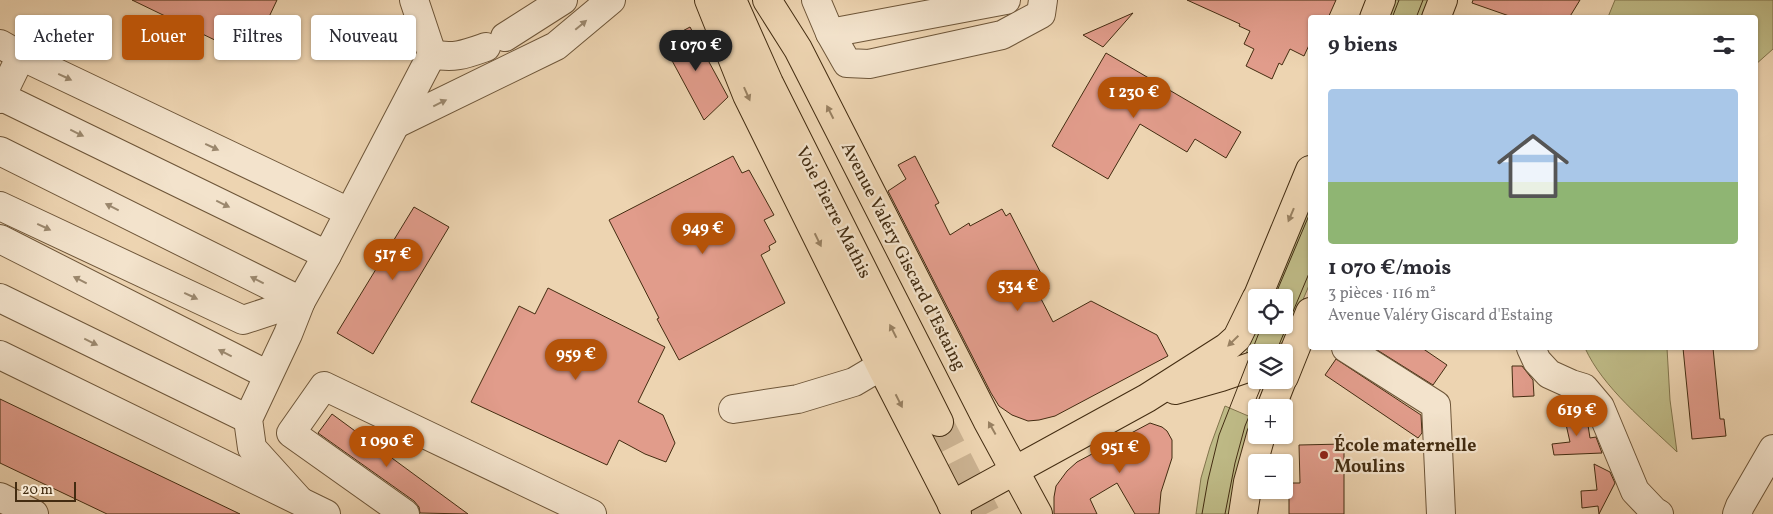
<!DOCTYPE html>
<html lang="fr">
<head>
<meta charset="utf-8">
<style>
  :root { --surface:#fff; --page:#f7f7f7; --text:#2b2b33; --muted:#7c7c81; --line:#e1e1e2; --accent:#b45309 }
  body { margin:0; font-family:Vollkorn,serif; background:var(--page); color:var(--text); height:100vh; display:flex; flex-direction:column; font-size:19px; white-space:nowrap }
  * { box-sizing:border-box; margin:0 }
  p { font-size:16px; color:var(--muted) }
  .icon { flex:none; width:28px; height:28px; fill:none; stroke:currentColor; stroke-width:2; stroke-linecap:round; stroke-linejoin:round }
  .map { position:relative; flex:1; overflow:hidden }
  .drawer { position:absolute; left:1308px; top:15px; width:450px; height:335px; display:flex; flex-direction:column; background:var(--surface); border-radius:5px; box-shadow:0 1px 4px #0004 }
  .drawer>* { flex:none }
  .top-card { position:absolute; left:15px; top:15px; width:475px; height:45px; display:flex; gap:10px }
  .buttons { position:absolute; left:1248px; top:289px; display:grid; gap:10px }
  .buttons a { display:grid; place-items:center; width:45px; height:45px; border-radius:5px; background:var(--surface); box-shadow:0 1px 4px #0004; font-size:25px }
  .scale { position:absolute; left:15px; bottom:12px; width:61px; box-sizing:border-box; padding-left:5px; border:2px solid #432c11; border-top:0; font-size:14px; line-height:18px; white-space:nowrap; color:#432c11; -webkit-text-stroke:4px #f3e3cc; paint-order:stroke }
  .price { position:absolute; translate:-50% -42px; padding:0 11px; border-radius:18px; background:var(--accent); color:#fff; font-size:16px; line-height:32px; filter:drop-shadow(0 1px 2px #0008) }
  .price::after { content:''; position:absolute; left:50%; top:30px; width:15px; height:11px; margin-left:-8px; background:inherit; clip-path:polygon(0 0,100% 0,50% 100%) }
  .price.current { background:#222; color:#fff }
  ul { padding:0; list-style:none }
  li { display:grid; align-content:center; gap:10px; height:265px; padding:0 20px }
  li+li { border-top:1px solid var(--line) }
  li span { display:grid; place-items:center; height:155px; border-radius:5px; color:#555 }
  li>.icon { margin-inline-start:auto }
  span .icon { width:90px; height:90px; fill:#fffc; stroke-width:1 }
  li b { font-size:21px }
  h2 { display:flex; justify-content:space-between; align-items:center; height:60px; padding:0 20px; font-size:21px }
  .chip { padding:0 18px; border-radius:5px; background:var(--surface); box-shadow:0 1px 4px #0004; font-size:18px; line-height:45px }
  .chip.current { background:var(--accent); color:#fff }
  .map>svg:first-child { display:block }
</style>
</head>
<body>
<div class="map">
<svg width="1773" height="514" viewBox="0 0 1773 514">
  <rect width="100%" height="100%" fill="#edd4b1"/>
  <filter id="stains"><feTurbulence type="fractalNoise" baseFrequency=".004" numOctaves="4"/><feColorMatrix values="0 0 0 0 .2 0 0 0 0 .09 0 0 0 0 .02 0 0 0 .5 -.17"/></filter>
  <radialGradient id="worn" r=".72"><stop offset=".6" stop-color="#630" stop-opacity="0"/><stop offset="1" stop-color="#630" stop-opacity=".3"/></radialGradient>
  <g fill="#bfbb87" stroke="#81744c">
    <polygon points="1395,0 1428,0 1421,17 1387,18"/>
    <polygon points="1615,0 1773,0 1773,49 1755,65 1755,18 1608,17"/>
    <polygon points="1310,201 1310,283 1289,333 1284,341 1272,350 1268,352 1256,352 1242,363 1258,325 1284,325 1284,298 1269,297"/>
    <path d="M1585,348H1667L1670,400L1677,452C1646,422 1603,388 1585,348Z"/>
    <polygon points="1225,406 1253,418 1240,463 1230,514 1196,514 1201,478 1210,447"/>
  </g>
  <g fill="#e19c8b" stroke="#432c11">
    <polygon points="132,0 277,0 250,57"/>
    <polygon points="1187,0 1336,0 1328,18 1310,18 1310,43 1304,56 1290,49 1282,65 1279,63 1272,79 1246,66 1254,49 1244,44 1250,31 1239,26 1240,24"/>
    <polygon points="1473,0 1580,0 1569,18 1515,18 1472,3"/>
    <polygon points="1133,13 1103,47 1083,35"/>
    <polygon points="690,27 728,97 704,120 662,42"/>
    <polygon points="1106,53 1241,132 1226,158 1195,139 1187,152 1140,124 1108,179 1052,146"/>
    <polygon points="733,156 742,173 749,170 774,215 764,220 776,242 769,246 770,250 761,255 785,303 679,360 657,319 659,318 609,220"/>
    <polygon points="915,156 939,203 935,205 950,235 969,223 970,226 1002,209 1006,216 1010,213 1049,289 1039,295 1053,322 1091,301 1157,335 1168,356 1055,416 1039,420 1028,421 1012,415 999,406 991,393 888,191 906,179 898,165"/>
    <polygon points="414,207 449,227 373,354 337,333"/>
    <polygon points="548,288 665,347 638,402 663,415 675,443 666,462 645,454 619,440 607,465 471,402 519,306 535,314"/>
    <polygon points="1374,348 1422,348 1447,365 1433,385"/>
    <polygon points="1683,348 1713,348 1720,419 1724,419 1726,436 1692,439"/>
    <polygon points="1336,359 1421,415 1422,433 1418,438 1325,375"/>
    <polygon points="1512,366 1522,366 1533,380 1534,396 1513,397"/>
    <polygon points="0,399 240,514 107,514 0,463"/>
    <polygon points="1579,409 1581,420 1587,419 1590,438 1596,437 1602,453 1554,455 1552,444 1570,442 1563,411"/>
    <polygon points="332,414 468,514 420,513 419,507 414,501 318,433"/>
    <polygon points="1150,423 1162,427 1167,431 1172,440 1172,458 1161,492 1159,514 1135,514 1117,483 1090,499 1097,514 1054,514 1054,497 1056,486 1067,471 1077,462"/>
    <polygon points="1344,444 1344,514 1289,514 1289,483 1300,483 1299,445"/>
    <polygon points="1594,464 1610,472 1615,483 1599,514 1598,506 1582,508 1581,491 1597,490"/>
  </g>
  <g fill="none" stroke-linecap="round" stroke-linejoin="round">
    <polyline stroke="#cbb291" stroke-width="28" stroke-dasharray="28 14" stroke-linecap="butt" points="939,422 986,514"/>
    <g stroke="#6e5639" stroke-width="30">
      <g id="minor">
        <polyline points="816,0 830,33 847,63 869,64 1002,35 1041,14 1043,0"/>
        <polyline points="830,33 1006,0"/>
        <polyline points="505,37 563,0"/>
        <polyline points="0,44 21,56 0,99"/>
        <path d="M432,54C454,59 466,54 486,47"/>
        <polyline points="21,56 349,212"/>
        <polyline points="2,97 327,255"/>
        <polyline points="396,124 556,46 611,0"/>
        <polyline points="0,151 301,301"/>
        <polyline points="0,206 243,320 301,301"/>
        <polyline points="0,239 268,375"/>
        <polyline points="0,298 248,419"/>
        <polyline points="1346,348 1436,405 1441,514"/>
        <polyline points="1531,348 1537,361 1549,374 1571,384 1584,388 1600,407 1635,491 1654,511 1659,514"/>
        <polyline points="0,355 326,514"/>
        <polyline points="733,409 798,399 854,382 881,366"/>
        <polyline points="0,497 34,514"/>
        <polyline points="299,500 252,448 248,419 288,334 301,301 327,255 432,54 414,0"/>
        <polyline points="405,514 291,433 324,386 592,514"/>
        <polyline points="1737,514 1740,506 1773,449"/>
      </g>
    </g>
    <g stroke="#432c11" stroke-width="30">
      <g id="major">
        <polyline points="709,0 747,95 881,366 957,514"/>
        <polyline points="767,0 798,49 987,420 1038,514"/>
        <polyline points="1374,18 1381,0"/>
        <polyline points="1436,18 1443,0"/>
        <polyline points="1257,298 1310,170"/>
        <polyline points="1284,377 1310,312"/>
        <polyline points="1175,390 1221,377 1256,365"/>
        <polyline points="1271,408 1282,380"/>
        <polyline points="952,505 1147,398 1227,347 1237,338 1256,299"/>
        <polyline points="1243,514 1248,482 1261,435"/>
      </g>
    </g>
    <g stroke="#432c11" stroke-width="30">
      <polyline id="highway" points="732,0 769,83 939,422"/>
    </g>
    <use href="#minor" stroke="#f3e3cc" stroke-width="28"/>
    <use href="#major" stroke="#edd4b1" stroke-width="28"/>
    <use href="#highway" stroke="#edd4b1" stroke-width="28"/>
    <g stroke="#432c11" stroke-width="1">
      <polyline points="1392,18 1399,0"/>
      <polyline points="1416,18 1423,0"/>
      <polyline points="1274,298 1310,213"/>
      <polyline points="1276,352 1310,271"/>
      <polyline points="1202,514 1208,480 1219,435 1262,325"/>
      <polyline points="1225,514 1235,463 1245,426 1264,380"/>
    </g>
  </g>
  <defs><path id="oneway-solid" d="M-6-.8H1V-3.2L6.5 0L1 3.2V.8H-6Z" transform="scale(1.25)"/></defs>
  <g fill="#9b886e">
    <use href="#oneway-solid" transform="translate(581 25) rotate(-40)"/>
    <use href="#oneway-solid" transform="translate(65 77) rotate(25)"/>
    <use href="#oneway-solid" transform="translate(440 103) rotate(-26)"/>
    <use href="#oneway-solid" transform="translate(77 133) rotate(26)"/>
    <use href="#oneway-solid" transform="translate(212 147) rotate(25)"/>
    <use href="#oneway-solid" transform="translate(223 204) rotate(26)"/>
    <use href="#oneway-solid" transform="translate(112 207) rotate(-153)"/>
    <use href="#oneway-solid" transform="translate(44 227) rotate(25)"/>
    <use href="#oneway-solid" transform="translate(80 280) rotate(-153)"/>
    <use href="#oneway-solid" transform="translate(257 280) rotate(-153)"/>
    <use href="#oneway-solid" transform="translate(191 296) rotate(25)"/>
    <use href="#oneway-solid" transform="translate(91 342) rotate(26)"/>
    <use href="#oneway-solid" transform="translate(225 353) rotate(-153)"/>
  </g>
  <g fill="#988061">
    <use href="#oneway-solid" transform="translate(747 94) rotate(66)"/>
    <use href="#oneway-solid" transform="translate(830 112) rotate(-117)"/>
    <use href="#oneway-solid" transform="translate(1291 215) rotate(113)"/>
    <use href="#oneway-solid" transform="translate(818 240) rotate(64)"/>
    <use href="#oneway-solid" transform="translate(893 331) rotate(-117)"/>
    <use href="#oneway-solid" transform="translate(1233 341) rotate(136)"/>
    <use href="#oneway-solid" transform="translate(899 401) rotate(63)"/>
    <use href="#oneway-solid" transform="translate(992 428) rotate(-119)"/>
  </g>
  <circle fill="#8f2418" stroke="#f3e3cc" stroke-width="2" cx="1324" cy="455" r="5"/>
  <g text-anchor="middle" stroke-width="4.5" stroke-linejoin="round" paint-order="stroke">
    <g font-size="18" fill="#432c11" stroke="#f3e3cc">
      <text transform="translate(834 212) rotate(63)" y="6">Voie Pierre Mathis</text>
      <text transform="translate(904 256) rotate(63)" y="6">Avenue Valéry Giscard d'Estaing</text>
    </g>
    <g font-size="18" font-weight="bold" fill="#432c11" stroke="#f3e3cc" text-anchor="start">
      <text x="1334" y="451">École maternelle<tspan x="1334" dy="21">Moulins</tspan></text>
    </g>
  </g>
  <rect width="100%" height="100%" filter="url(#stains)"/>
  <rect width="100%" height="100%" fill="url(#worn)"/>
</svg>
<div class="buttons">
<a><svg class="icon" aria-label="locate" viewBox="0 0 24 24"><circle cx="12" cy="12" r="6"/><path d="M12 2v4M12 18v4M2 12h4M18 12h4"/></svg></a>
<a><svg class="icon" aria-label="layers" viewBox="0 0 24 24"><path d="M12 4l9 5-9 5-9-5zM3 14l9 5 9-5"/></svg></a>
<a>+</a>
<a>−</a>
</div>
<div class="scale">20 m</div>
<b class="price current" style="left:696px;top:72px">1 070 €</b>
<b class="price" style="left:1134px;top:119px">1 230 €</b>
<b class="price" style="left:703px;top:255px">949 €</b>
<b class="price" style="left:393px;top:281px">517 €</b>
<b class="price" style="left:1018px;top:312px">534 €</b>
<b class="price" style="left:576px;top:381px">959 €</b>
<b class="price" style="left:1577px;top:437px">619 €</b>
<b class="price" style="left:387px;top:468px">1 090 €</b>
<b class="price" style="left:1120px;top:474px">951 €</b>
<div class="top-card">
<a class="chip">Acheter</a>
<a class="chip current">Louer</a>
<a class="chip">Filtres</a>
<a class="chip">Nouveau</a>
</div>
<section class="drawer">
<h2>9 biens<svg class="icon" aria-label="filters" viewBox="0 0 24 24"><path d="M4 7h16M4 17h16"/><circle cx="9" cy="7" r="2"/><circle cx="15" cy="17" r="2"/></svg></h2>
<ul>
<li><span style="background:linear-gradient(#a9c7e8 60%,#8fb573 0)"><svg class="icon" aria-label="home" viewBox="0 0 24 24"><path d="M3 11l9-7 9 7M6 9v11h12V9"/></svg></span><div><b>1 070 €/mois</b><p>3 pièces · 116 m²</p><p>Avenue Valéry Giscard d'Estaing</p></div></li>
</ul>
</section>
</div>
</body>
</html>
